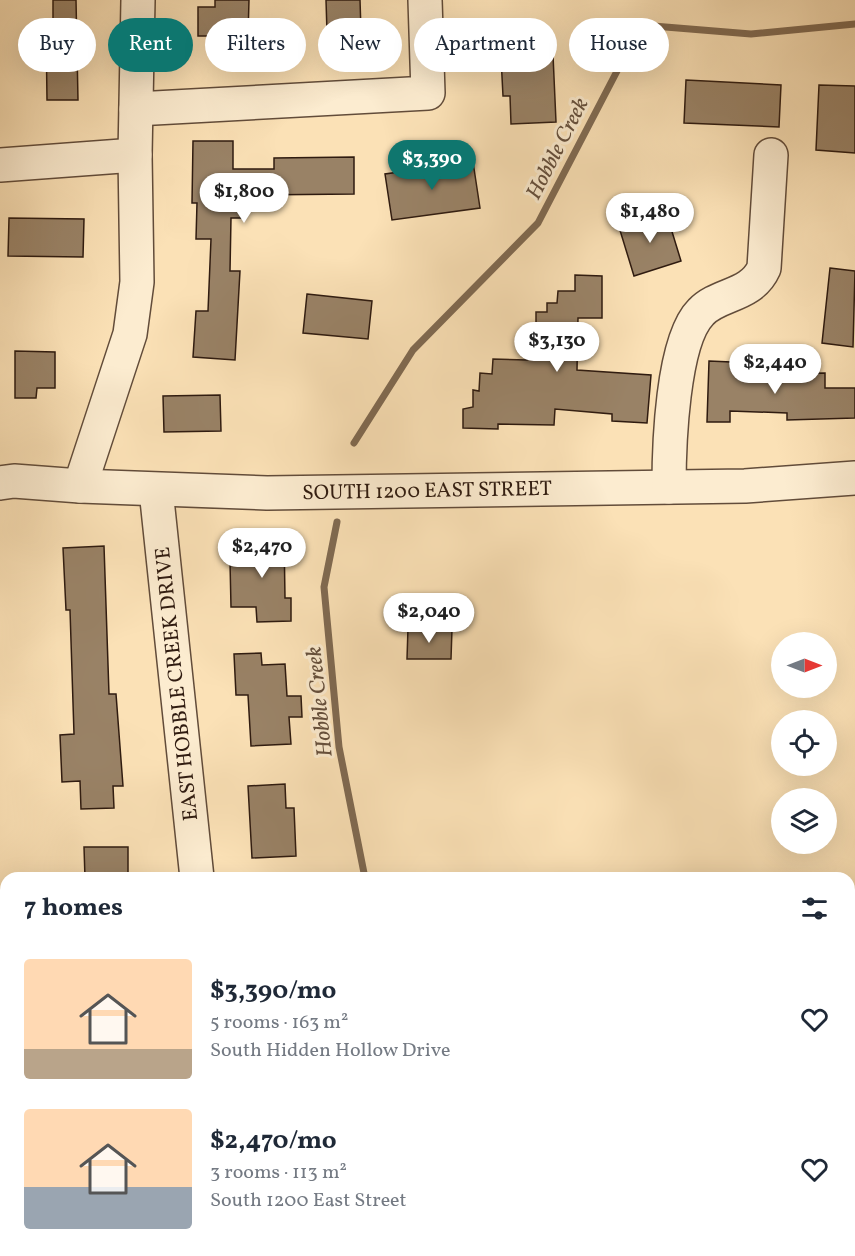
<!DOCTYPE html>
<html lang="en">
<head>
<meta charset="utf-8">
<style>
  :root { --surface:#fff; --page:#f6f6f7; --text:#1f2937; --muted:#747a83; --accent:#0f766e }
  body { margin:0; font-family:Vollkorn,serif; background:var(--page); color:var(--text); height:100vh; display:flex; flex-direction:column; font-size:22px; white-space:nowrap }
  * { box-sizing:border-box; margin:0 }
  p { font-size:20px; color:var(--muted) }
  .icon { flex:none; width:33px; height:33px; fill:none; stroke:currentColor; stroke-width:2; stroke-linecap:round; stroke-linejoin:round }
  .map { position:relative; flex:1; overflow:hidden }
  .drawer { position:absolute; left:0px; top:872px; width:855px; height:386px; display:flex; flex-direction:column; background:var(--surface); border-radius:18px 18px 0 0; box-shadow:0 6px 24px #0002 }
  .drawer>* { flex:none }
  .banner { position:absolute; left:18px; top:18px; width:819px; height:54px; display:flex; gap:12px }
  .needle { width:39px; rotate:90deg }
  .tools { position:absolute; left:771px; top:632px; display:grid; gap:12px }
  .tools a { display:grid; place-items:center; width:66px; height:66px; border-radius:50%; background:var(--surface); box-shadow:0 6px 24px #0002; font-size:30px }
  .price { position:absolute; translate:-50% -51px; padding:0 14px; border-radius:21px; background:#fff; color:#222; font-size:20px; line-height:39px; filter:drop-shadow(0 2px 3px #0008) }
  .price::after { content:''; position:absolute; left:50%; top:36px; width:18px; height:14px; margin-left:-9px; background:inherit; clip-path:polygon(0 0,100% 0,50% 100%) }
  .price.current { background:var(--accent); color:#fff }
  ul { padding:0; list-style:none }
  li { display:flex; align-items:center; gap:18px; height:150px; padding:0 24px }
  li span { display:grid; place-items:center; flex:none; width:168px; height:120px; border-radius:6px; color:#555 }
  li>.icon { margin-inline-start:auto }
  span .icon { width:72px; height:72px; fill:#fffc; stroke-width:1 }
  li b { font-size:26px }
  h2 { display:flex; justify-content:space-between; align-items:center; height:72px; padding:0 24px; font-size:26px }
  .chip { padding:0 21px; border-radius:27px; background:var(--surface); box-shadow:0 6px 24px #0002; font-size:21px; line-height:54px }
  .chip.current { background:var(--accent); color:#fff }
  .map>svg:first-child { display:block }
</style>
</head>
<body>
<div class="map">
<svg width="855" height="1256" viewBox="0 0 855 1256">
  <rect width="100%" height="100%" fill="#fbe1b6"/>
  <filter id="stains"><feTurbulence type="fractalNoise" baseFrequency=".00333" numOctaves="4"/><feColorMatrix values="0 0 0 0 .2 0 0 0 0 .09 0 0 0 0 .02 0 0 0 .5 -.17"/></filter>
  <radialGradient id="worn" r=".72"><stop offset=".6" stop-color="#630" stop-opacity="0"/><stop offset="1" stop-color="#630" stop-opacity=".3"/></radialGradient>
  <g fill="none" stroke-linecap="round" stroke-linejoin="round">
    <g stroke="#806a52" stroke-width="7">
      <polyline points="354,443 413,350 538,223 641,25 751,34 855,24"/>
      <polyline points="337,522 324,587 339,747 365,878"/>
      <polyline points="265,1256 269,1251"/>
    </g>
  </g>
  <g fill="#998266" stroke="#2f1b10" stroke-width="1.5">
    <polygon points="53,0 76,0 78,100 47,100 46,25 53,25"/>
    <polygon points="215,0 249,0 248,36 198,36 198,7 215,7"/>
    <polygon points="326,0 360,0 361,31 327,32"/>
    <polygon points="553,55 556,122 511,124 510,96 503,96 501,57"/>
    <polygon points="686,80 781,85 779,127 684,123"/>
    <polygon points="819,85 855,86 855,153 816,150"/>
    <polygon points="193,141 233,141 233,169 274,169 274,158 354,157 354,194 242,195 242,218 231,218 230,271 240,271 235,360 193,357 196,311 208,311 211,239 196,239 197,203 192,203"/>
    <polygon points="473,162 480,208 392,220 385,174"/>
    <polygon points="666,212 681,261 634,276 619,227"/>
    <polygon points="9,218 84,219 83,257 8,256"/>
    <polygon points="830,268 855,271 853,347 822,343"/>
    <polygon points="575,275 602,276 602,318 578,318 577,370 651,375 647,423 612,421 612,414 555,409 554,425 498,424 498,429 463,428 463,409 473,407 473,390 479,391 480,373 492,374 493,359 527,360 528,326 536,324 536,312 547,312 547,303 557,303 558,291 575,291"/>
    <polygon points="307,294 372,301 368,339 303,333"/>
    <polygon points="15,351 55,352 55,388 37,388 36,398 15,398"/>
    <polygon points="709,361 731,362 731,369 765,370 765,374 825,373 825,388 855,388 855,418 787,420 787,413 730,411 730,422 707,422"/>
    <polygon points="220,395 221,431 164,432 163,396"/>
    <polygon points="284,534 285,598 291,598 291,621 257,622 256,607 231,607 230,562 248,562 248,535"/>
    <polygon points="104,546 109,694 116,694 123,786 113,786 114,808 81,809 80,781 62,782 60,735 74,734 70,610 66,610 63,548"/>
    <polygon points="408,628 452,629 451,659 407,659"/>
    <polygon points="261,653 262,665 285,664 287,696 301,696 302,717 289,717 291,744 251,746 248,695 236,695 234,654"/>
    <polygon points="285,784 286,808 294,808 296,856 252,858 248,786"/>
    <polygon points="84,847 128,847 128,878 85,878"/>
  </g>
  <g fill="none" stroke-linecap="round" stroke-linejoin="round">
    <g stroke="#624c3a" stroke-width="36">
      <g id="minor">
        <polyline points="136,109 428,93 425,0"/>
        <polyline points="0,165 135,155"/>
        <polyline points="0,483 14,481 80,486 267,493 745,486 855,478"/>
        <polyline points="80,486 130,334 137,282 135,155 138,0"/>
        <path d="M669,487C669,447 672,341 701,312C719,293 751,297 764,268L771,155"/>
        <polyline points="156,490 197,878"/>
        <polyline points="56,1256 59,1251"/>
        <polyline points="825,1256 825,1251"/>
      </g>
    </g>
    <use href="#minor" stroke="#fcecd0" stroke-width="33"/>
  </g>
  <g text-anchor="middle" stroke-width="6" stroke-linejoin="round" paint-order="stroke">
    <g font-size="21" fill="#2f1b10" stroke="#fcecd0">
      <text transform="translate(427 490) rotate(-1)" y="7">SOUTH 1200 EAST STREET</text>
      <text transform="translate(176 684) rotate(-96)" y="7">EAST HOBBLE CREEK DRIVE</text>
    </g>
    <g font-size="22" font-style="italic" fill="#654f3c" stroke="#fcecd0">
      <text transform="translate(556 148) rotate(-63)" y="8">Hobble Creek</text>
      <text transform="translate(318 702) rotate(-96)" y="8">Hobble Creek</text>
    </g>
  </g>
  <rect width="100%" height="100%" filter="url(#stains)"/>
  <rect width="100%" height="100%" fill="url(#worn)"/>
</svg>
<div class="tools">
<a><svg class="needle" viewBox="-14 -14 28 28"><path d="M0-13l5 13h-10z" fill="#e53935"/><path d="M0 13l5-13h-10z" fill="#747a83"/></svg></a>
<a><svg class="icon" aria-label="locate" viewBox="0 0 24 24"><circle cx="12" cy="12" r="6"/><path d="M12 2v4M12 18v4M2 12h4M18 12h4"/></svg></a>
<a><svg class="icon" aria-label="layers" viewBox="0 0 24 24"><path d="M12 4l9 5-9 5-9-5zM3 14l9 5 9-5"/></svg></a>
</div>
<b class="price current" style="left:432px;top:191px">$3,390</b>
<b class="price" style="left:244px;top:224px">$1,800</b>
<b class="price" style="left:650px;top:244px">$1,480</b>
<b class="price" style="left:557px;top:373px">$3,130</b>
<b class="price" style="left:775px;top:395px">$2,440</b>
<b class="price" style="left:262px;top:579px">$2,470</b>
<b class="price" style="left:429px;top:644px">$2,040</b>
<div class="banner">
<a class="chip">Buy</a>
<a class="chip current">Rent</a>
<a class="chip">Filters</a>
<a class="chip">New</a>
<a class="chip">Apartment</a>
<a class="chip">House</a>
</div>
<section class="drawer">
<h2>7 homes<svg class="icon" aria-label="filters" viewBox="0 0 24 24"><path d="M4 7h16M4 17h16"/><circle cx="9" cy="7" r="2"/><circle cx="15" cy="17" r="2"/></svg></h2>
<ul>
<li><span style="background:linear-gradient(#ffd9b3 75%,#b9a48a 0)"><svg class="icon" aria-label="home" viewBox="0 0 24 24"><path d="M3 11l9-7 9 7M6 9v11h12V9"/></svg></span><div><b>$3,390/mo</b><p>5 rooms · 163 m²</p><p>South Hidden Hollow Drive</p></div><svg class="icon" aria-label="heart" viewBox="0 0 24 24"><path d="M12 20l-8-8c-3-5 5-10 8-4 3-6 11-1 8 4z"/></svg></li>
<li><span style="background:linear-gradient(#ffd9b3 65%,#9aa5b1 0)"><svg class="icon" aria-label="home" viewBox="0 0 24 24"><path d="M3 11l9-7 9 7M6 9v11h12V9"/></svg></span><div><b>$2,470/mo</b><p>3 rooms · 113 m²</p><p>South 1200 East Street</p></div><svg class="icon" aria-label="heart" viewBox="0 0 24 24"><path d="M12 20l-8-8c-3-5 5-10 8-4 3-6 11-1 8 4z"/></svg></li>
</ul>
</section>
</div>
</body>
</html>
